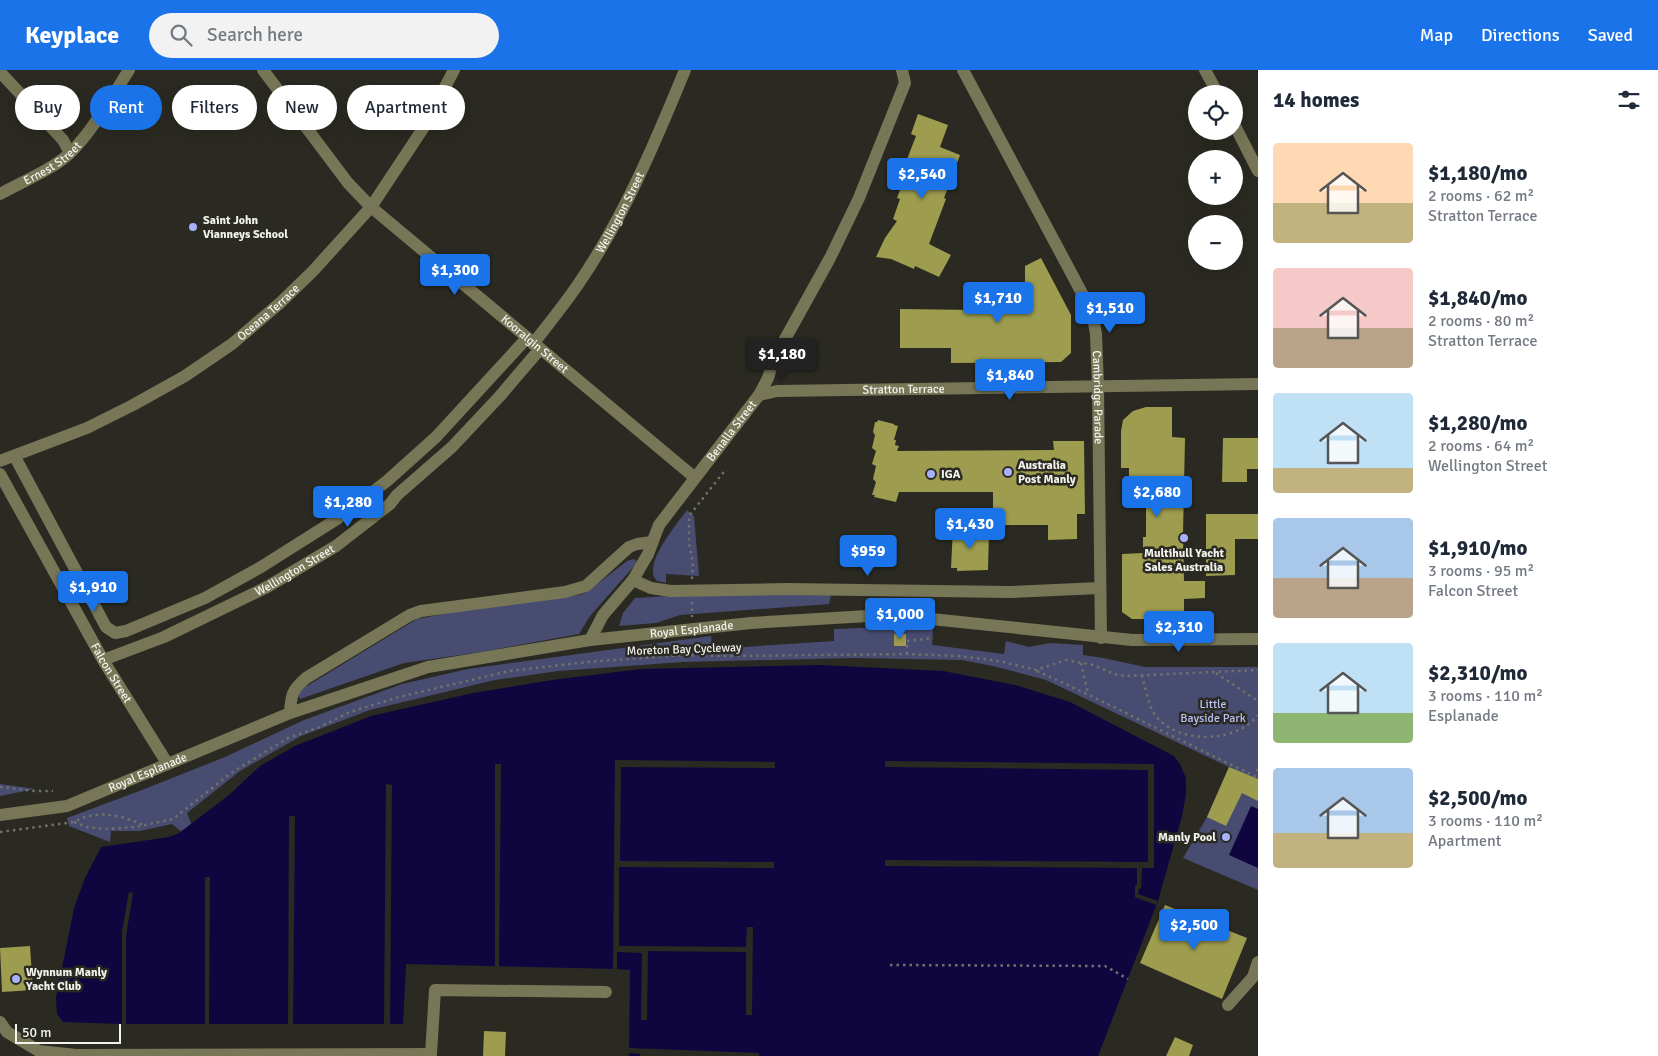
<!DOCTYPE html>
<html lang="en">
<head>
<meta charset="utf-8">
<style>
  :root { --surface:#fff; --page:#f2f2f3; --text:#1f2937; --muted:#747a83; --accent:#1a73e8 }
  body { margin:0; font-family:Signika,sans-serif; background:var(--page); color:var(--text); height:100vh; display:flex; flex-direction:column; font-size:19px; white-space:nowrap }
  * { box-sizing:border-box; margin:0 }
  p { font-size:16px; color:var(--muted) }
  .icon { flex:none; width:28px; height:28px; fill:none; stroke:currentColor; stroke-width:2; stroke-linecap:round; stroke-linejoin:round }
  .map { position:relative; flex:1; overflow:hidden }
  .drawer { display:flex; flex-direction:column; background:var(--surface); width:400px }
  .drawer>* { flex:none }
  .banner { position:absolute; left:15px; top:15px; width:475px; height:45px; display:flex; gap:10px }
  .buttons { position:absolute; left:1188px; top:15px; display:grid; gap:10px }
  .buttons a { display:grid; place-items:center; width:55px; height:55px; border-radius:50%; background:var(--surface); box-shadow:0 5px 20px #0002; font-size:25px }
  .scale { position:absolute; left:15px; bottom:12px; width:106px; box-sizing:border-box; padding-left:5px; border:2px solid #f3f3ee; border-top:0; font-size:14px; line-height:18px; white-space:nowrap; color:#f3f3ee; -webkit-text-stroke:4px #2a2a22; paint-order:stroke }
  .price { position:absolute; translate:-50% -42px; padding:0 11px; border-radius:5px; background:var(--accent); color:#fff; font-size:16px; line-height:32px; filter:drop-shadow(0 1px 2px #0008) }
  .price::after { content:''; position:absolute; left:50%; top:30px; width:15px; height:11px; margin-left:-8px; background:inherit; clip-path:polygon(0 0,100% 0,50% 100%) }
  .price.on { background:#222; color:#fff }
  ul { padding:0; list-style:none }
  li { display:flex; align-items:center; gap:15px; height:125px; padding:0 15px }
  li span { display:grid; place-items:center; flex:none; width:140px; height:100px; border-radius:5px; color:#555 }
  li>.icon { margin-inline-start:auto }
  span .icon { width:60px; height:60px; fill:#fffc; stroke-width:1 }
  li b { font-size:21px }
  h2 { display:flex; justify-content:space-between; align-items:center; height:60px; padding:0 15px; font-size:21px }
  .pill { padding:0 18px; border-radius:22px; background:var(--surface); box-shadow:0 5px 20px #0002; font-size:18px; line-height:45px }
  .pill.on { background:var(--accent); color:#fff }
  header { display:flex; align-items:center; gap:30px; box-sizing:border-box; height:70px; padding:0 25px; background:var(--accent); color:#fff }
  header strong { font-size:24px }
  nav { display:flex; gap:28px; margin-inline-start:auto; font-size:18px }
  .search { width:350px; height:45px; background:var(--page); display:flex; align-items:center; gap:12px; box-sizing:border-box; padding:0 18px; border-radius:28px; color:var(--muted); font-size:19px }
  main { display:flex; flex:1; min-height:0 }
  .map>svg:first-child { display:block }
</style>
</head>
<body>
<header>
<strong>Keyplace</strong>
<div class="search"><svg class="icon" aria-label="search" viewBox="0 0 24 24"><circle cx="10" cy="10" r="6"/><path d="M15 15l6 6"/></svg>Search here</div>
<nav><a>Map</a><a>Directions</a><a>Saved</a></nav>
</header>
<main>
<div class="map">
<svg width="1258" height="986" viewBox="0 0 1258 986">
  <rect width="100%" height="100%" fill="#2a2a22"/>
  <g fill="#484c71">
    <path d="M687,440L694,446L699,506L666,504V513L657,511L654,507C647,489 677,454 687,440Z"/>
    <polygon points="634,489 637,491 635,495 590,546 579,564 481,582 404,593 300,629 298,625 302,619 417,549 454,542 579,525 587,522 627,491"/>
    <polygon points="719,523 831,525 829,534 680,545 656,553 619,556 623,543 635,528"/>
    <polygon points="860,558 933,559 932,575 1004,584 1006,571 1029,577 1050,573 1083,575 1083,585 1103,588 1145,597 1258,597 1258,820 1183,788 1207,747 1229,697 1046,610 993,596 962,590 854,588 683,592 558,601 495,610 370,640 301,666 240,701 187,743 192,756 183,763 172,754 140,761 111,761 110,772 69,756 67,748 142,720 225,687 304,650 402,614 468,599 711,566 713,579 834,571 834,559"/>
    <polygon points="0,714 35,719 0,726"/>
  </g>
  <g fill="#0f063f">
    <polygon points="821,595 943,601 1015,615 1070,632 1174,686 1180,694 1186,708 1186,724 1182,746 1158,831 1098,986 629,986 630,900 617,899 406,894 403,954 122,954 63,952 57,944 56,928 74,838 85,808 101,777 169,767 179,763 229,725 260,696 295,676 371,646 473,623 552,610 640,599"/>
    <polygon points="1251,736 1258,739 1258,798 1229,785"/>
  </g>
  <g fill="#2a2a22">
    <polygon points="615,690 775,692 775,698 621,697 620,791 774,792 774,798 619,797 619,876 746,877 747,857 753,857 752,945 746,945 746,882 648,881 647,950 641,950 642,883 617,882 617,899 613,899"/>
    <polygon points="885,691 1154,694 1154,798 1142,798 1141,818 1139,819 1138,824 1158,831 1156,835 1135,827 1135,815 1137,815 1137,798 885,796 885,790 1148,792 1148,700 885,697"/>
    <polygon points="495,694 501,694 499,896 495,896"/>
    <polygon points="386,714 392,715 390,955 384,955"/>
    <polygon points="289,746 295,746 293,955 288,954"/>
    <polygon points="205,807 210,807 209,954 205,954"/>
    <polygon points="129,822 133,823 126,866 126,954 122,954 122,861"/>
    <polygon points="629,978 759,983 759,986 640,986 640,984 629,983"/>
  </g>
  <g fill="#9e9c4e">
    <polygon points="918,44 948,55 940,77 960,85 944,128 946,129 929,174 951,185 939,207 915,196 914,199 891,189 876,187 885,168 897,151 893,149 900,129 897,128 905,107 901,105 916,66 911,64"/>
    <polygon points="1041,188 1071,245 1071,283 1061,292 951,293 951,278 900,278 900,239 975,240 976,218 1025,216 1025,196"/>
    <polygon points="1146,337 1172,337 1172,367 1185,368 1183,465 1184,511 1205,511 1205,528 1184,529 1184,549 1132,549 1122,542 1122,484 1143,483 1143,467 1146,467 1146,423 1136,424 1136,410 1129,409 1129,398 1121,398 1121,361 1123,350 1133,341"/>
    <polygon points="878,350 894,354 894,355 898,356 894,370 896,370 895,375 899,376 897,381 1054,380 1053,371 1084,371 1085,444 1077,444 1077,469 1048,470 1048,455 993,455 993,422 899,422 896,432 874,427 875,425 872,425 876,412 873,409 876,396 872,394 876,381 872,378 875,365 873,362 875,352 877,352"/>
    <polygon points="1223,368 1258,368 1258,399 1247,399 1247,412 1222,412"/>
    <polygon points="1206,444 1258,444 1258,469 1235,469 1235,505 1206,506"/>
    <polygon points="953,458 969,458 969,460 989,461 988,500 957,501 957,498 951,498"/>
    <rect x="894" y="564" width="12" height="12"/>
    <polygon points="1229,697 1258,709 1258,731 1242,723 1226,756 1207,747"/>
    <polygon points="1165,835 1247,868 1222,929 1140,893"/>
    <polygon points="30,876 33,920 2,922 0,878"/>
    <polygon points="484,961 506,962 505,986 483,986"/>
    <polygon points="1175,967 1193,975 1189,986 1166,986"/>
  </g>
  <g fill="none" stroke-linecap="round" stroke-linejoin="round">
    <g stroke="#71716a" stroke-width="2.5" stroke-dasharray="2.5 4" stroke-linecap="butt">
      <polyline points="692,509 693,493 689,473 689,446 726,399"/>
      <polyline points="692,532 692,547"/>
      <polyline points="907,584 907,571 933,568"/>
      <polyline points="1081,593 1088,623"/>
      <path d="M1037,601C1111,634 1182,672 1255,706L1258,699"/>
      <polyline points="1216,603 1258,631"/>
      <path d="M1142,605C1145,616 1149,638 1156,646C1179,675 1236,673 1258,645"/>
      <polyline points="0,717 35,721 53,721"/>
      <polyline points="74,752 87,757 108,759 136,757 173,749 231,703 288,668 320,657 350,642 399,627 509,601 587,592 683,585 731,586 907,584 959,586 999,591 1036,600 1066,590 1093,595 1114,604 1125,606 1258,600"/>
      <path d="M0,762L74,752C96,739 121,745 143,755"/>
      <polyline points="890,895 1105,896 1128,909"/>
    </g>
    <g stroke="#777657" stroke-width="12">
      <path id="s1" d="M263,0L348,113L371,137L694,407"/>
      <path id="s2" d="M963,0L1092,242L1096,264L1098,316L1101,568"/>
      <polyline points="1205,0 1218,24"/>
      <polyline points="0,2 63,70 70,83"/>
      <polyline points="1234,54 1258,101"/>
      <path id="s3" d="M0,124C20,113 55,98 70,83C92,62 113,25 129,0"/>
      <path id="s4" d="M533,274C549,253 565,234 579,213C624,147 655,73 685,0"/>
      <path id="s5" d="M759,325L777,321L1258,314"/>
      <polyline points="15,387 106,557 115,563 126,561 205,528 261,497 337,449 387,411 436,367 527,268"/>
      <path id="s6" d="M0,391L87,358L133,335L185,306L232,274L280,233L313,201L371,137L424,57L454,0"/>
      <path id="s7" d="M0,404L103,590L167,693"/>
      <polyline points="633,510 651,518 671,521 787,519 1010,522 1100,518"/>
      <path id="s8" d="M590,570L603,545L633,510L648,484L659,455L759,325L768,308L774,289L830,188L859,128L905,13L902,0"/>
      <path id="s9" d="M103,590L164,567L267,517L336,476L390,434L397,425L452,377L500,326L540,279"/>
      <path d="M290,643C291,625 292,620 306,608L410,545L421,541L565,522L586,516L629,477L637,474L652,472"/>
      <path id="s10" d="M0,745L67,736L290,643L428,597L590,570L751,553L868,546L922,548L1132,570L1258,569"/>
      <polyline points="1228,935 1253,907 1258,892"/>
      <polyline points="0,952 7,962 39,981 76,985 431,984 431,986"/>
      <polyline points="431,984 435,920 606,922"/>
    </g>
  </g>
  <g fill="#a7b1fc" stroke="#2a2a22" stroke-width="2">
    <circle cx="193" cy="157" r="5"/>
    <circle cx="1008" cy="402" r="5"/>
    <circle cx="931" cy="404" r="5"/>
    <circle cx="1184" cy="468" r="5"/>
    <circle cx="1226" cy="767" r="5"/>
    <circle cx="16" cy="909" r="5"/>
  </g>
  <g text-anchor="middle" stroke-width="5" stroke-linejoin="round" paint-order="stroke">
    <g font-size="12" fill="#f3f3ee" stroke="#2a2a22">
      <text dy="4" stroke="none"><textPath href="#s3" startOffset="61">Ernest Street</textPath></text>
      <text dy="4" stroke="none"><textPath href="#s4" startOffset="158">Wellington Street</textPath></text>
      <text dy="4" stroke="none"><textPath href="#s6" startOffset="309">Oceana Terrace</textPath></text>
      <text dy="4" stroke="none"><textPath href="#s1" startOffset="388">Kooralgin Street</textPath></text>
      <text dy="4" stroke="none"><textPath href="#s5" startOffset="145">Stratton Terrace</textPath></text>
      <text dy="4" stroke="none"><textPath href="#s2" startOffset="360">Cambridge Parade</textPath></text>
      <text dy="4" stroke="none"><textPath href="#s8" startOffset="254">Benalla Street</textPath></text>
      <text dy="4" stroke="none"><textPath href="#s9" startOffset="212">Wellington Street</textPath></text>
      <text dy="4" stroke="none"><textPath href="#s10" startOffset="721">Royal Esplanade</textPath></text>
      <text transform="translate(684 579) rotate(-2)" y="4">Moreton Bay Cycleway</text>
      <text dy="4" stroke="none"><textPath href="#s7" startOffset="228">Falcon Street</textPath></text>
      <text dy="4" stroke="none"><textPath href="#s10" startOffset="155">Royal Esplanade</textPath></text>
    </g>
    <g font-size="12" font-weight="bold" fill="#f3f3ee" stroke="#2a2a22" text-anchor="start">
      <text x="203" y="154">Saint John<tspan x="203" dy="14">Vianneys School</tspan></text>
      <text x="1018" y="399">Australia<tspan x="1018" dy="14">Post Manly</tspan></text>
      <text x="941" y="408">IGA</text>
      <text x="1184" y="487" text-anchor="middle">Multihull Yacht<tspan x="1184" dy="14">Sales Australia</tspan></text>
      <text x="1216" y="771" text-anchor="end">Manly Pool</text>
      <text x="26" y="906">Wynnum Manly<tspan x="26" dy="14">Yacht Club</tspan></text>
    </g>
    <g font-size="12" fill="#b8c0f7" stroke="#2a2a22">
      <text x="1213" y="638">Little<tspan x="1213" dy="14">Bayside Park</tspan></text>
    </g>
  </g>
</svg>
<div class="buttons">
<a><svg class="icon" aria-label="locate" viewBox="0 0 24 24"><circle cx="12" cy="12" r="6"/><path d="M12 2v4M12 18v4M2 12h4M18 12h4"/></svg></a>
<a>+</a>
<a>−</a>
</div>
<div class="scale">50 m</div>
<b class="price" style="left:922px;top:130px">$2,540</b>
<b class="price" style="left:455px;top:226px">$1,300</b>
<b class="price" style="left:998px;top:254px">$1,710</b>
<b class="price" style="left:1110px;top:264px">$1,510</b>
<b class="price on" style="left:782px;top:310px">$1,180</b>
<b class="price" style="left:1010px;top:331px">$1,840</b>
<b class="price" style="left:1157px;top:448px">$2,680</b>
<b class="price" style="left:348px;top:458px">$1,280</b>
<b class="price" style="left:970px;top:480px">$1,430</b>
<b class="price" style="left:868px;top:507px">$959</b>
<b class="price" style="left:93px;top:543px">$1,910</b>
<b class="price" style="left:900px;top:570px">$1,000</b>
<b class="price" style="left:1179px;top:583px">$2,310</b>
<b class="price" style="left:1194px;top:881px">$2,500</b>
<div class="banner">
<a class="pill">Buy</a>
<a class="pill on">Rent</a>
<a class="pill">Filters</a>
<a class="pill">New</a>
<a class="pill">Apartment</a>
</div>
</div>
<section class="drawer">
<h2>14 homes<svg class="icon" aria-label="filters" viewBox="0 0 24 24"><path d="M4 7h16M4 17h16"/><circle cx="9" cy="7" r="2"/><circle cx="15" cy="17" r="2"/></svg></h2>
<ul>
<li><span style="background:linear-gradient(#ffd9b3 60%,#c2b280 0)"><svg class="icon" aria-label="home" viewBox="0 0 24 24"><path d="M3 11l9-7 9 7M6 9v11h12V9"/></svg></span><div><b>$1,180/mo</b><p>2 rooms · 62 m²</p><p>Stratton Terrace</p></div></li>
<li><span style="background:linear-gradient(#f6c9c9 60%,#b9a48a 0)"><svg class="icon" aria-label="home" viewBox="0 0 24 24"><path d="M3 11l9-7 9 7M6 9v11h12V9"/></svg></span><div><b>$1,840/mo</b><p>2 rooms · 80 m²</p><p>Stratton Terrace</p></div></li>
<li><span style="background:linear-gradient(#bfe0f5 75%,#c2b280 0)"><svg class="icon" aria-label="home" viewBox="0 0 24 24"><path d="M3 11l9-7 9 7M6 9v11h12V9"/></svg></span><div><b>$1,280/mo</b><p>2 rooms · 64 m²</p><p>Wellington Street</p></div></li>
<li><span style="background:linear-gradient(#a9c7e8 60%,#b9a48a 0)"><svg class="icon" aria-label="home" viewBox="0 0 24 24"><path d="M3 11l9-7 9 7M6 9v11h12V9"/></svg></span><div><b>$1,910/mo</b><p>3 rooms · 95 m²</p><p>Falcon Street</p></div></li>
<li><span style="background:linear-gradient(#bfe0f5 70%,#8fb573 0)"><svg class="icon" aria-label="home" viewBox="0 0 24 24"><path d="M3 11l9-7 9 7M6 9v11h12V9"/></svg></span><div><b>$2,310/mo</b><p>3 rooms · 110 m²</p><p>Esplanade</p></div></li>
<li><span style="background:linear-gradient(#a9c7e8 65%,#c2b280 0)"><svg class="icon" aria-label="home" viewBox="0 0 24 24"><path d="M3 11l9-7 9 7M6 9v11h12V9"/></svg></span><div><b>$2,500/mo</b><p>3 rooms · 110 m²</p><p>Apartment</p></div></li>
</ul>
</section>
</main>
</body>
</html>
